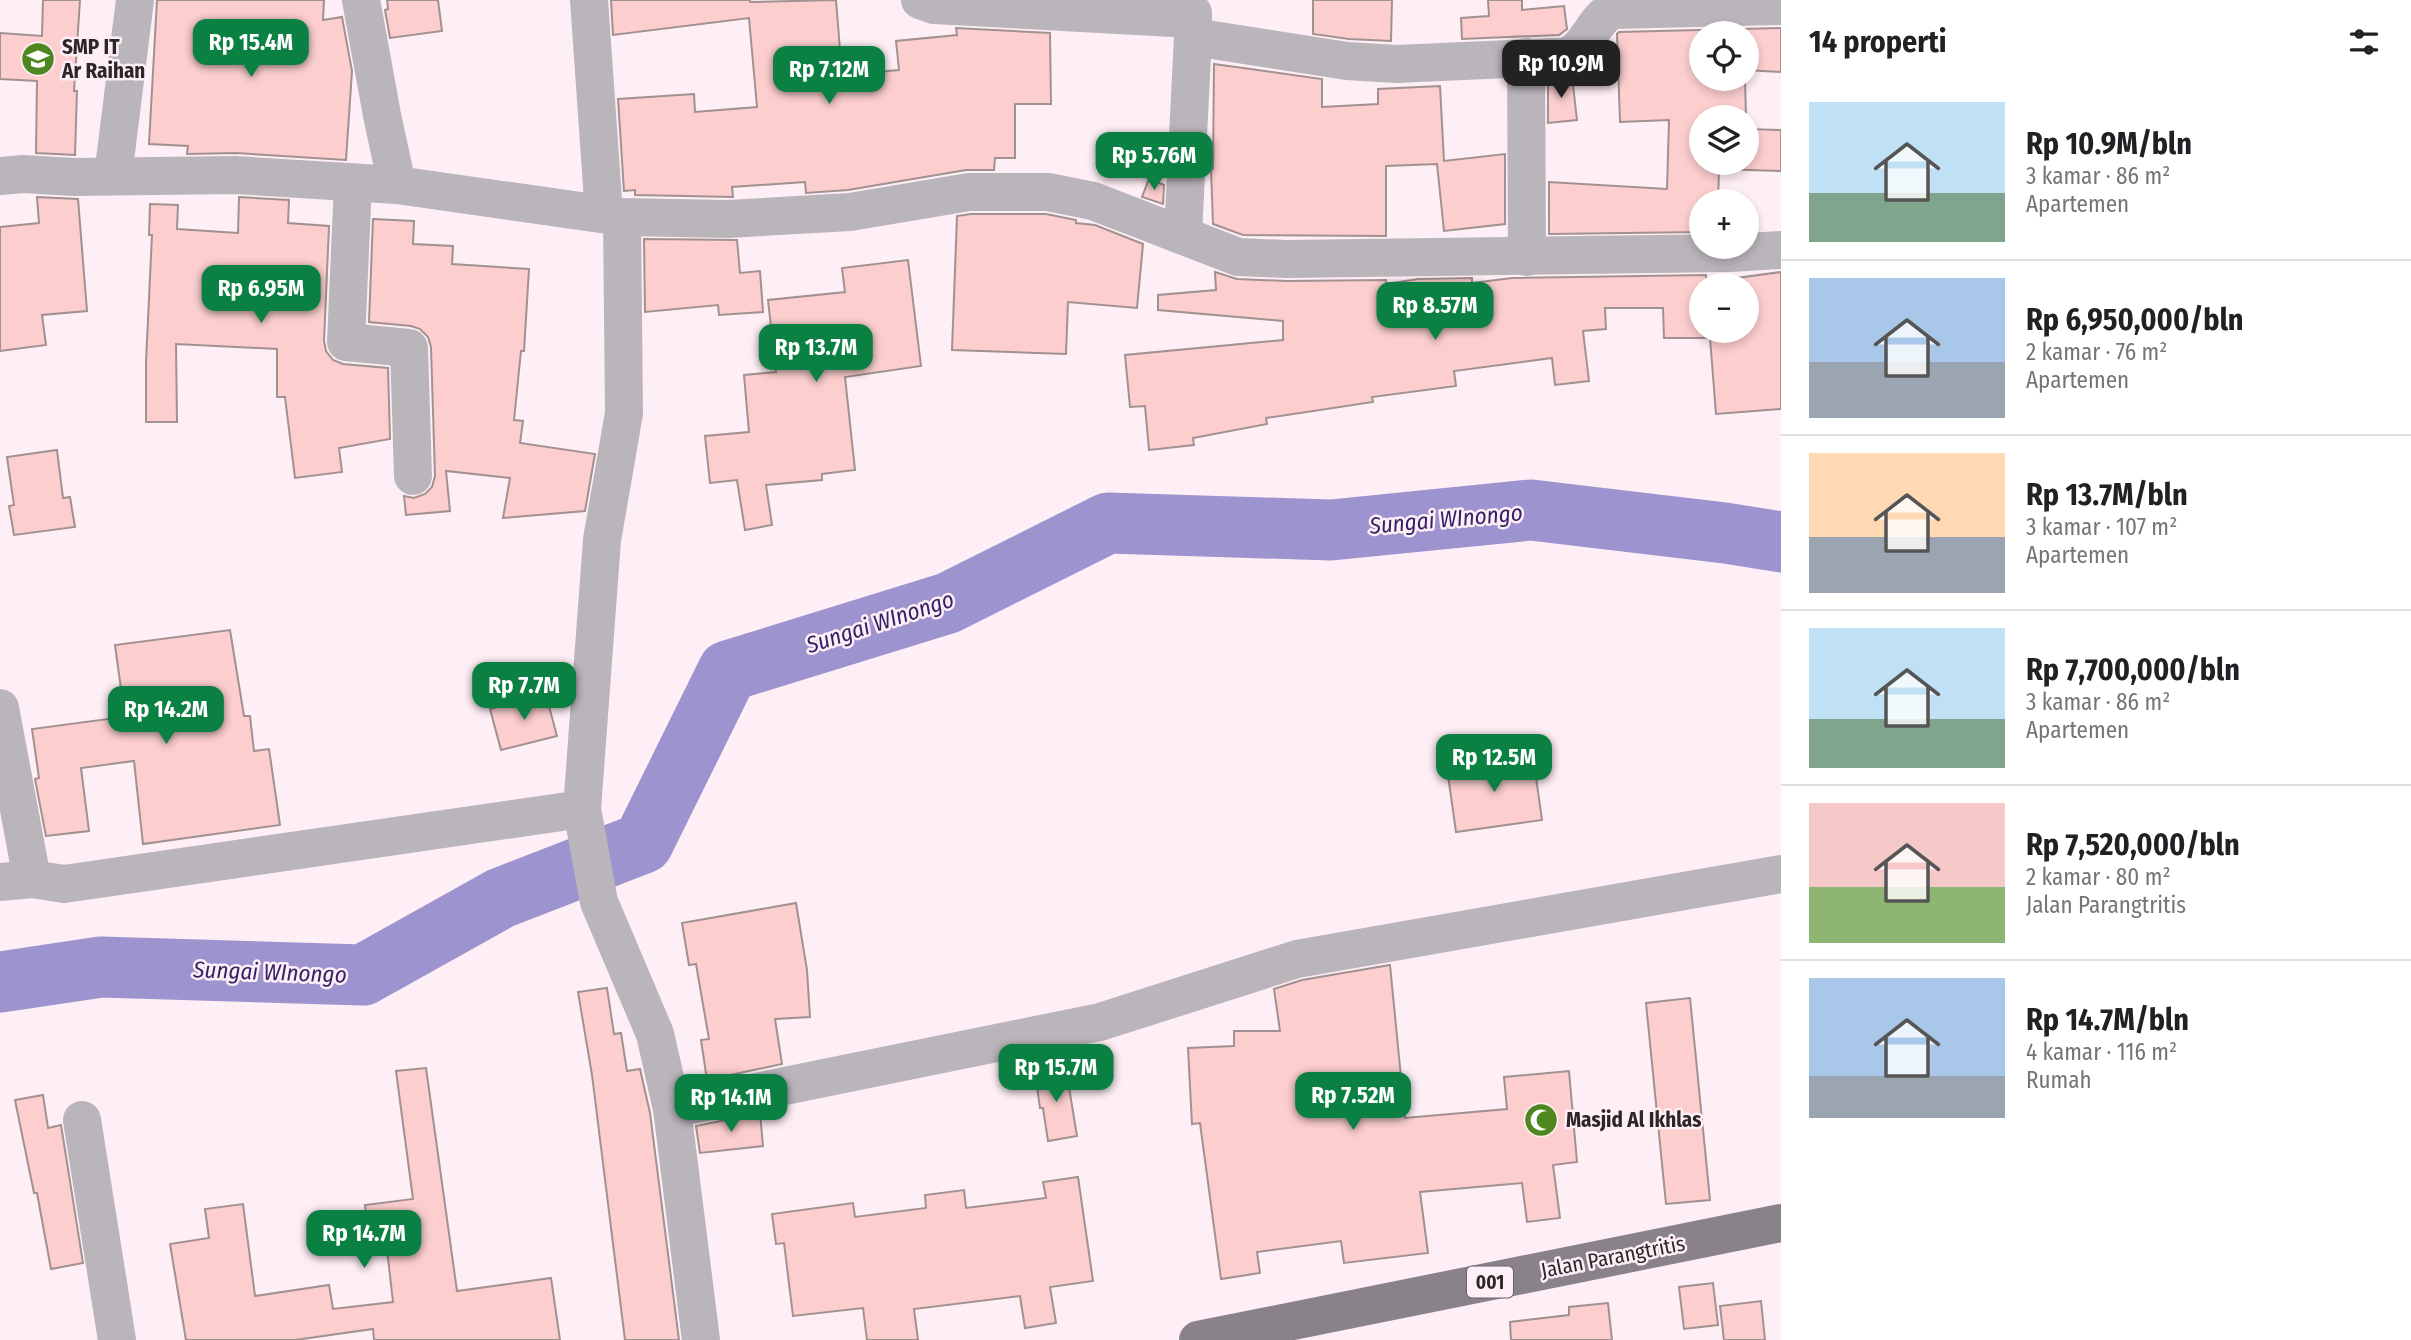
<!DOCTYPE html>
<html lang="id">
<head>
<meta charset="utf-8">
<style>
  :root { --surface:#fff; --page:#f2f2f2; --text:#202124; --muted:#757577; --line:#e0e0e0; --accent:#0b8043 }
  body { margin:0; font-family:"Fira Sans Condensed",sans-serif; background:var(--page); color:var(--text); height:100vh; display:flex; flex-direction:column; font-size:26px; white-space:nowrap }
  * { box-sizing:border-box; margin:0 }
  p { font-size:23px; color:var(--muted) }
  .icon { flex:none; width:38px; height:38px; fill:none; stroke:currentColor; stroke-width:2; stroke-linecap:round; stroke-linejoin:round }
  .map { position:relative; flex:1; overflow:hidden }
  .sheet { display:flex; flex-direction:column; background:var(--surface); width:630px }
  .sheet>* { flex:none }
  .tools { position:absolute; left:1689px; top:21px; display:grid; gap:14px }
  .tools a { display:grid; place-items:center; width:70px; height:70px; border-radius:50%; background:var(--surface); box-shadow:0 4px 10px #0003; font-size:35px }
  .price { position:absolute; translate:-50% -60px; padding:0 16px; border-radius:14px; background:var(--accent); color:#fff; font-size:23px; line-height:46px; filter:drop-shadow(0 2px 4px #0008) }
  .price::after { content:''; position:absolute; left:50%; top:42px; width:21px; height:16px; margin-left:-10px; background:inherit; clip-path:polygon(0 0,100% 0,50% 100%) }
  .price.on { background:#222; color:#fff }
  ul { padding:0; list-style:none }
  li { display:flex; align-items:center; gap:21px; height:175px; padding:0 28px }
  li+li { border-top:2px solid var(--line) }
  li span { display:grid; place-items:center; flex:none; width:196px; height:140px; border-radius:0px; color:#555 }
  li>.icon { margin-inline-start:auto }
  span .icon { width:84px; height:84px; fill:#fffc; stroke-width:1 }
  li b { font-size:30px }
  h2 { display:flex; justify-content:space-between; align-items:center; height:84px; padding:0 28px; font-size:30px }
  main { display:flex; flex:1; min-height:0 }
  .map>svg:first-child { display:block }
</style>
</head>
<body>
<main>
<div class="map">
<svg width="1781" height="1340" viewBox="0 0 1781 1340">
  <rect width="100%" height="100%" fill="#feeef5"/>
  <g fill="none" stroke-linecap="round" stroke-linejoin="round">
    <polyline stroke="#9c93cf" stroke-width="61" points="0,982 101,967 363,975 501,898 643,843 728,671 948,603 1108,523 1331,530 1531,510 1725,533 1781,542"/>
  </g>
  <g fill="#fccece" stroke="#a19190" stroke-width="2" fill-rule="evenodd">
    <polygon points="43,0 80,0 74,91 77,91 75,155 36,153 37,81 0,79 0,33 42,36"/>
    <polygon points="157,0 324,0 323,20 342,17 352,71 346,160 236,153 187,154 188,146 149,144"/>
    <polygon points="387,0 438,0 442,31 390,38 385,10 388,9"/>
    <polygon points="611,0 750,0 750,2 836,0 842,75 899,70 896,41 957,35 956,28 1050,33 1051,104 1015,104 1015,158 995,158 994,170 966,170 848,190 806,193 805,182 732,187 733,197 635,195 635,190 624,191 618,99 694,94 695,112 757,107 749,18 613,35"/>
    <polygon points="1313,0 1392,0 1391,41 1349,39 1313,34"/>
    <polygon points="1488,0 1522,0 1522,10 1564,6 1567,29 1559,35 1462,39 1461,18 1489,16"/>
    <polygon points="1781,28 1781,72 1746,70 1746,33 1701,33 1701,79 1745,79 1746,117 1701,117 1701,163 1746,163 1746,129 1781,130 1781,171 1719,169 1718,201 1701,201 1701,232 1549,234 1549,182 1667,189 1669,120 1620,122 1617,34 1619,32"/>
    <polygon points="1214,64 1322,79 1322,107 1378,104 1378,89 1440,86 1444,161 1505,154 1505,224 1444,231 1437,164 1386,166 1386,236 1243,235 1213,224 1211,169 1213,169"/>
    <polygon points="1572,77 1577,120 1548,123 1548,79"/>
    <polygon points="1149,179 1164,185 1163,204 1142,197"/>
    <polygon points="37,197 78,199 87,311 42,315 46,345 0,351 0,227 39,223"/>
    <polygon points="239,197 289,200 288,223 329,226 324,341 326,351 333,360 343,364 388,368 390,439 339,448 342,472 295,478 285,397 277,397 277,349 176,344 177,422 146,422 146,362 152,235 149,235 150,204 178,205 177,229 238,233"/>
    <polygon points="971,214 1046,214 1076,220 1076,223 1095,225 1143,244 1137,308 1068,302 1066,354 952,350 957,216"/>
    <polygon points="373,219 414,221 413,244 453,246 452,264 529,269 524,351 521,351 514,420 523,421 520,443 595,454 585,511 503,518 510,478 446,471 450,511 406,515 404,496 414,498 425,494 432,487 435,476 431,347 428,337 420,329 411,326 369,322"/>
    <polygon points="644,239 737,240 740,273 760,271 763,312 719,315 718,305 645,312"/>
    <polygon points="908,260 921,366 845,377 855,470 822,474 822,480 766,485 772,525 745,530 737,480 710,483 705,436 749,432 744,375 776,372 768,300 845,292 842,268"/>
    <path d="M1215,272L1237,279L1286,281L1386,280V284L1418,279L1472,278V283L1512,278L1706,275V282L1781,272V409L1716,414L1710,338H1664L1663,308H1605L1606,329L1583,331L1589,381L1555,385L1552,358L1454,371L1456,386L1372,397L1373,402L1266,418L1267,424L1193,438L1194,445L1149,450L1145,406L1130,407L1125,355L1283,340V321L1158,310V295L1216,290ZM1701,285H1746V331H1701Z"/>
    <polygon points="57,450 63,498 70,497 75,527 14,535 9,506 14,505 7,457"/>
    <polygon points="230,630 244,716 250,716 254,751 269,749 280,825 143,844 134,761 81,768 89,831 46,836 35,779 39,778 32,729 116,718 113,697 122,696 115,645"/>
    <polygon points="546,695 557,736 501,750 490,709"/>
    <polygon points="1533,756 1542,820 1456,832 1447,768"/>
    <polygon points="796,903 807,970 810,1017 775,1019 782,1064 707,1080 701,1040 709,1039 696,964 689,965 682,923"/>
    <polygon points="1390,965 1405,1118 1507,1109 1504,1077 1569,1071 1577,1162 1553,1165 1560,1218 1527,1222 1522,1183 1420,1192 1428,1253 1344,1263 1341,1241 1257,1252 1260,1273 1221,1279 1200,1123 1192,1124 1188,1048 1234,1046 1234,1031 1280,1031 1274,989 1302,980"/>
    <polygon points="607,988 614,1034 621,1033 627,1071 640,1069 650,1113 679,1340 625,1340 592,1075 578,992"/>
    <polygon points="1690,998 1710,1200 1666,1204 1646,1003"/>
    <polygon points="426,1068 457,1291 551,1278 560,1340 374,1340 373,1329 295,1340 186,1340 170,1244 209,1238 205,1209 243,1204 255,1296 329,1285 333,1309 393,1302 387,1249 371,1251 365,1205 413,1199 396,1071"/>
    <polygon points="1066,1069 1077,1136 1048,1141 1043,1108 1040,1108 1035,1073"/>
    <polygon points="43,1095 48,1128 61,1125 83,1263 51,1269 37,1193 34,1193 15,1100"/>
    <polygon points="760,1113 763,1146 700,1153 696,1126"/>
    <polygon points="1078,1177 1093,1281 1050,1287 1056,1323 1025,1328 1020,1296 914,1309 918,1340 867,1340 863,1308 793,1316 784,1243 776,1244 772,1214 853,1203 855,1217 926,1208 925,1195 964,1190 966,1208 1046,1198 1043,1182"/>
    <polygon points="1713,1283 1718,1325 1684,1329 1679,1287"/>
    <polygon points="1761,1301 1765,1340 1724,1340 1720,1306"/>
    <polygon points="1608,1303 1612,1340 1511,1340 1510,1322 1569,1315 1569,1307"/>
  </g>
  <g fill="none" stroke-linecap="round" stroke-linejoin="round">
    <g stroke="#bab5bb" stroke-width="38">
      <polyline points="361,0 382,115 397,185"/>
      <polyline points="589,0 604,214"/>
      <polyline points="920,0 934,5 1192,19"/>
      <path d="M1193,37L1347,61L1396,64L1552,57C1557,57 1565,57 1569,55C1589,46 1593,19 1613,10L1781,6"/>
      <polyline points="1526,57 1527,257"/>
      <polyline points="0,176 23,174 74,177 235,175 397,185 622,217 728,219 850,212 969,192 1048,192 1093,201 1238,257 1286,259 1730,253 1781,250"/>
      <polyline points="113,176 135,0"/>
      <polyline points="353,183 346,342 409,348 413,476"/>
      <polyline points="622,217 624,413 602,540 582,809 599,902 655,1034 672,1109 701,1340"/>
      <polyline points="1183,234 1193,37 1193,13"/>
      <polyline points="0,708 32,879"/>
      <polyline points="0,882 32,879 64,884 582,809"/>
      <polyline points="672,1109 1100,1022 1297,959 1781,874"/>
      <polyline points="82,1120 117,1340"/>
    </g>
    <polyline stroke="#8a828b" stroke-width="38" points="1198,1340 1781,1223"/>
  </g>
  <defs>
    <g id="school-disc" transform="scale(1.75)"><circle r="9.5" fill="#4e8620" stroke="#feeef5"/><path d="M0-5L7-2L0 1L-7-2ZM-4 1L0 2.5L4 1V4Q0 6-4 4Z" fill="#fff"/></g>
    <g id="mosque-disc" transform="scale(1.75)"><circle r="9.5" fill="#4e8620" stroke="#feeef5"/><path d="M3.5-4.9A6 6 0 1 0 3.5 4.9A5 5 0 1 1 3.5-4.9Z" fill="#fff"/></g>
  </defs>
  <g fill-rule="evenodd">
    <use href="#school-disc" x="38" y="59"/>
    <use href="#mosque-disc" x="1541" y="1120"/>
  </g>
  <g text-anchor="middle" stroke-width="5" stroke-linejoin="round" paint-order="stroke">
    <rect fill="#feeef5" stroke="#6b6266" stroke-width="2" x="1467" y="1266.5" width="46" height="31" rx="5"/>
    <g font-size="19" font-weight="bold" fill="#2c2629">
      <text x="1490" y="1289">001</text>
    </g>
    <g font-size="21" font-weight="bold" fill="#2c2629" stroke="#feeef5" text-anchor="start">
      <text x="62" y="54">SMP IT<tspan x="62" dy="24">Ar Raihan</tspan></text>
      <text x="1566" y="1127">Masjid Al Ikhlas</text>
    </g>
    <g font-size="21" fill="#2c2629" stroke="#feeef5">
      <text transform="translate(1613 1257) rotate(-11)" y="7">Jalan Parangtritis</text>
    </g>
    <g font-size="23" font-style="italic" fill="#342168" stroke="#feeef5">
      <text transform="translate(1446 519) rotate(-5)" y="8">Sungai WInongo</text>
      <text transform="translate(880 622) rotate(-18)" y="8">Sungai WInongo</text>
      <text transform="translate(270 972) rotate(2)" y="8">Sungai WInongo</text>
    </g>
  </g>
</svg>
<div class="tools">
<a><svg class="icon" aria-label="locate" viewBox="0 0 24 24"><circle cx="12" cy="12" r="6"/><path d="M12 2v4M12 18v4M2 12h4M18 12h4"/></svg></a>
<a><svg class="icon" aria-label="layers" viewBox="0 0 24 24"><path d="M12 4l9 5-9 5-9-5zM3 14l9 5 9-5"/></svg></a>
<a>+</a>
<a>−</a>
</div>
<b class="price" style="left:251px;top:79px">Rp 15.4M</b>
<b class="price on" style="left:1561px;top:100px">Rp 10.9M</b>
<b class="price" style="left:829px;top:106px">Rp 7.12M</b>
<b class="price" style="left:1154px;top:192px">Rp 5.76M</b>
<b class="price" style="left:261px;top:325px">Rp 6.95M</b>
<b class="price" style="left:1435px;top:342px">Rp 8.57M</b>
<b class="price" style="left:816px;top:384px">Rp 13.7M</b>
<b class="price" style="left:524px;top:722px">Rp 7.7M</b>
<b class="price" style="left:166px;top:746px">Rp 14.2M</b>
<b class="price" style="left:1494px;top:794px">Rp 12.5M</b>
<b class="price" style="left:1056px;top:1104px">Rp 15.7M</b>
<b class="price" style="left:1353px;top:1132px">Rp 7.52M</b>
<b class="price" style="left:731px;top:1134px">Rp 14.1M</b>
<b class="price" style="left:364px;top:1270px">Rp 14.7M</b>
</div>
<section class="sheet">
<h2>14 properti<svg class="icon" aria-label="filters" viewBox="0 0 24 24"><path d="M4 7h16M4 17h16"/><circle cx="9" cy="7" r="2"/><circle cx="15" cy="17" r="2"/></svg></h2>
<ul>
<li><span style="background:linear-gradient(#bfe0f5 65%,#7fa58c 0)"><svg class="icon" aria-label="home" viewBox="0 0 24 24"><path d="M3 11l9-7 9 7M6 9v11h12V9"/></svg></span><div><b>Rp 10.9M/bln</b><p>3 kamar · 86 m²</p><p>Apartemen</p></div></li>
<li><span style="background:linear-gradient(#a9c7e8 60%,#9aa5b1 0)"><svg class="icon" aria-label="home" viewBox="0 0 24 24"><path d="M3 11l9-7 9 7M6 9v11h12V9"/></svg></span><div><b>Rp 6,950,000/bln</b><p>2 kamar · 76 m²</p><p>Apartemen</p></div></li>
<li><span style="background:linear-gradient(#ffd9b3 60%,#9aa5b1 0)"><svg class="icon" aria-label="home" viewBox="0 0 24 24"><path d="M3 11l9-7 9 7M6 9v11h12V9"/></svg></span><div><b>Rp 13.7M/bln</b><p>3 kamar · 107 m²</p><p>Apartemen</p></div></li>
<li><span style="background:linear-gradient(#bfe0f5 65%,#7fa58c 0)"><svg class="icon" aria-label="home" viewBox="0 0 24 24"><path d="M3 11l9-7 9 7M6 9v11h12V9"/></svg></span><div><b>Rp 7,700,000/bln</b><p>3 kamar · 86 m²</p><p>Apartemen</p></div></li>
<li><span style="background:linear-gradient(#f6c9c9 60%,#8fb573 0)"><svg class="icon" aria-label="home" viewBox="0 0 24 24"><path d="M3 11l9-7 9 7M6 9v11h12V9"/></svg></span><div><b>Rp 7,520,000/bln</b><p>2 kamar · 80 m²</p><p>Jalan Parangtritis</p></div></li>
<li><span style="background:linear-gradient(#a9c7e8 70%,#9aa5b1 0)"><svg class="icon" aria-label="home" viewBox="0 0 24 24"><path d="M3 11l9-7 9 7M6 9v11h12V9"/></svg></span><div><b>Rp 14.7M/bln</b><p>4 kamar · 116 m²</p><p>Rumah</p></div></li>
</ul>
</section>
</main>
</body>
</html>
